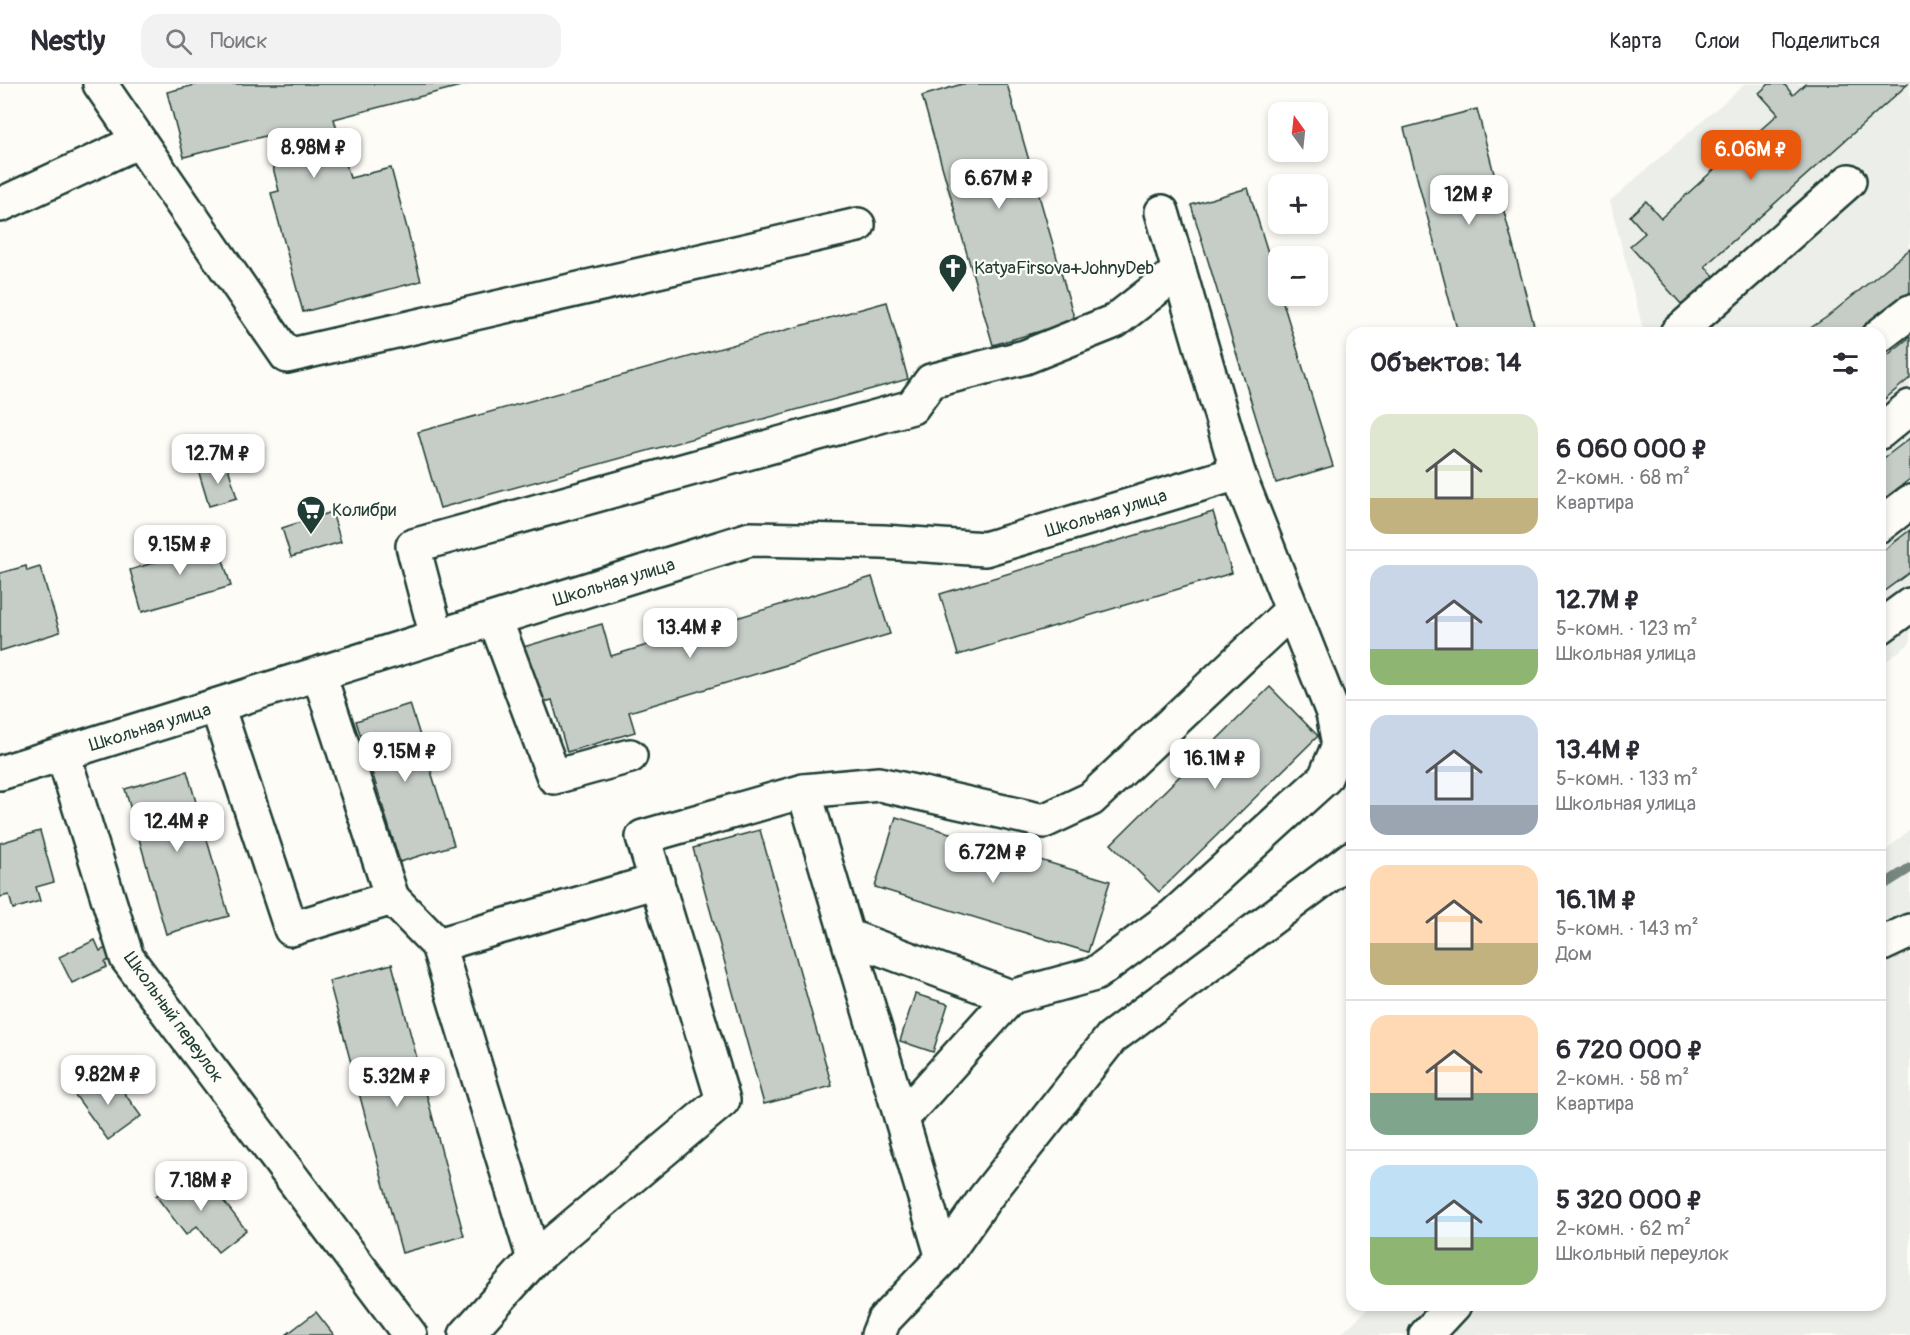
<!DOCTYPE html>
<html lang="ru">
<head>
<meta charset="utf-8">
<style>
  :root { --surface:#fff; --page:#f2f2f3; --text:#2b2b33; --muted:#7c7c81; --line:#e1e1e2; --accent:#ea580c }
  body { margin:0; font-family:Pangolin,sans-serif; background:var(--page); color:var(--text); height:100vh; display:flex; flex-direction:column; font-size:22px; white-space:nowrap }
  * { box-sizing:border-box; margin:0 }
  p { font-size:20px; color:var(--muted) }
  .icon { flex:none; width:33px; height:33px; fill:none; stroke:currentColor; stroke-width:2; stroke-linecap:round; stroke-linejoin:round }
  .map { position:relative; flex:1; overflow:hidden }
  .drawer { position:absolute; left:1346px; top:243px; width:540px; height:984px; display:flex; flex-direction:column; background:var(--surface); border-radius:18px; box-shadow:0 3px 9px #0003 }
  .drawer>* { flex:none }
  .needle { width:39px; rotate:345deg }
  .controls { position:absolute; left:1268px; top:18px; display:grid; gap:12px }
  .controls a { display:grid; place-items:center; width:60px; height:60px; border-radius:12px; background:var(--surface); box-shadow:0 3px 9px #0003; font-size:30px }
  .price { position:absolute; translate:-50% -51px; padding:0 14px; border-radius:12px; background:#fff; color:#222; font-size:20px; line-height:39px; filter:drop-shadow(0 2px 3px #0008) }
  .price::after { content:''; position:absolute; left:50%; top:36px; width:18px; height:14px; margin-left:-9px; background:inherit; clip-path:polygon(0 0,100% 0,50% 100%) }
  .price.selected { background:var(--accent); color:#fff }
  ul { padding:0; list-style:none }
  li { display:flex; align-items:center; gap:18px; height:150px; padding:0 24px }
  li+li { border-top:2px solid var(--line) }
  li span { display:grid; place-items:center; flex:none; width:168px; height:120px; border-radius:18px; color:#555 }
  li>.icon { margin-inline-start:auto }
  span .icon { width:72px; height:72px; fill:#fffc; stroke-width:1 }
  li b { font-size:26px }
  h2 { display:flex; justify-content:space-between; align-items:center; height:72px; padding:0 24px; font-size:26px }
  header { display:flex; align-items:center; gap:36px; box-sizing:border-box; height:84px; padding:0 30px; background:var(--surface); border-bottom:2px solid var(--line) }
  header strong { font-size:28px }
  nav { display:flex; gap:33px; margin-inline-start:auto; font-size:21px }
  .search { width:420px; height:54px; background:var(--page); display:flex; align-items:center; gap:15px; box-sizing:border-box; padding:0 21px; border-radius:18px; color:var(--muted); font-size:22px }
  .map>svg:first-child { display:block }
</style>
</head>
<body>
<header>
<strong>Nestly</strong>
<div class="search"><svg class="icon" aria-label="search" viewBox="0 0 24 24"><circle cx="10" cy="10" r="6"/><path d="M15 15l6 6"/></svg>Поиск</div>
<nav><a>Карта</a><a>Слои</a><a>Поделиться</a></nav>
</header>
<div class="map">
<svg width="1910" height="1251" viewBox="0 0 1910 1251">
  <rect width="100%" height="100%" fill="#fdfcf7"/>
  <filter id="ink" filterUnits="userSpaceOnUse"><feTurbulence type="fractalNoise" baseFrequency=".0167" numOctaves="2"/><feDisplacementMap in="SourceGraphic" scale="12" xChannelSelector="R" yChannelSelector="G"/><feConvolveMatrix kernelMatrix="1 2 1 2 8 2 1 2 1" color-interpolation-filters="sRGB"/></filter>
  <g filter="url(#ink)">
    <g fill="#eceee9">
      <polygon points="1745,0 1910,0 1910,559 1880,582 1880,249 1644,249 1610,117"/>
      <polygon points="1910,745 1910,1251 1340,1251 1372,1221 1880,1221 1880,772"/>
    </g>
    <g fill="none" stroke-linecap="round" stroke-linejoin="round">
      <polyline stroke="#75877f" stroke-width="10" points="1880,803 1910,784"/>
    </g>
    <g fill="#c6cdc7" stroke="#1f3d34" stroke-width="1.5">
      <polygon points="199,0 468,0 334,35 350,94 391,84 421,197 303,228 271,109 279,107 265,52 184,73 167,8"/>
      <polygon points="962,0 1007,0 1075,237 993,261 922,12"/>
      <polygon points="1769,0 1784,0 1793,11 1805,0 1908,0 1705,182 1721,200 1689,229 1630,162 1645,149 1630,132 1646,117 1661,134 1719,81 1706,67 1722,52 1736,68 1778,30 1759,9"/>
      <polygon points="1477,25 1536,249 1458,249 1404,44"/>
      <polygon points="1248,104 1278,201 1278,212 1281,212 1333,382 1276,399 1191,121"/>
      <polygon points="1910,165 1910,208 1906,211 1855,249 1803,249 1827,233"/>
      <polygon points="887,218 908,295 440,424 418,348"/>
      <polygon points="1910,253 1910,294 1880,319 1880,277"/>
      <polygon points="1910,354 1910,395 1880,418 1880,377"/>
      <polygon points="227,380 237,414 209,422 199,389"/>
      <polygon points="332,428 341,458 291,473 282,444"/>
      <polygon points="1213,428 1232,489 958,571 940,510"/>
      <polygon points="1910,446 1910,488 1880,510 1880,469"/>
      <polygon points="191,458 194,467 218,460 231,502 142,528 130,486 156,478 153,468"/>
      <polygon points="26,482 27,487 40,483 60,548 0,567 0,489"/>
      <polygon points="872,493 890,550 629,628 635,648 567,668 552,616 537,620 520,564 602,540 611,572"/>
      <polygon points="1270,603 1318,652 1159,808 1111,760"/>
      <polygon points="410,620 454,761 400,778 356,637"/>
      <polygon points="187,687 229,832 166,850 125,705"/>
      <polygon points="896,733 1110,797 1088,868 875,803"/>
      <polygon points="760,746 832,1002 764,1020 693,764"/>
      <polygon points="40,747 54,798 36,803 40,817 13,825 9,811 0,813 0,759"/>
      <polygon points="95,856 100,867 108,863 113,874 105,878 107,883 72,899 59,873"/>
      <polygon points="392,880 464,1152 402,1169 329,897"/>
      <polygon points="915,910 948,920 933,968 900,957"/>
      <polygon points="109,988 141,1032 108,1056 75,1011"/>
      <polygon points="185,1090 201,1110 212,1102 246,1146 218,1168 197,1142 186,1151 156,1112"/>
      <polygon points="316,1228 334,1251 286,1251"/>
    </g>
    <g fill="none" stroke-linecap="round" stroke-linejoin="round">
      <g stroke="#1f3d34" stroke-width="38">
        <g id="minor">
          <polyline points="100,0 287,272 858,141"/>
          <polyline points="0,121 139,57"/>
          <polyline points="1677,249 1849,97"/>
          <polyline points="1880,251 1910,228"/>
          <polyline points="1880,348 1910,323"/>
          <polyline points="1880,441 1910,418"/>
          <polyline points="495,535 554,693 630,672"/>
          <polyline points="1880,543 1910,521"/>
          <polyline points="437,553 413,462 912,323 931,297 1025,273 1115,237 1179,187"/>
          <polyline points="217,622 291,845 392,814 319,590"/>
          <polyline points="63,670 127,874 410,1251"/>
          <polyline points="0,689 750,455 883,458 985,465 1238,389"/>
          <polyline points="804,707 879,700 1044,737 1091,715 1292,526"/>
          <polyline points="392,814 438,861 657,797"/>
          <polyline points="847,852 1011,913 1095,890 1173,832 1325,694 1339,661 1333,629 1238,389 1162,128"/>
          <polyline points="438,861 534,1175"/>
          <polyline points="1880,861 1910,847"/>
          <polyline points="902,1034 1011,913"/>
          <polyline points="466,1251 534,1175 723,1016 643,753 804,707 943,1174"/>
          <polyline points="878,1251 884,1236 943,1174 985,1114 1111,954 1352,774"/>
          <polyline points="1426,1251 1454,1221"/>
        </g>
      </g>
      <use href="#minor" stroke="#fdfcf7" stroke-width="33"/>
    </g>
  </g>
  <defs>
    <g id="church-pin" transform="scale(1.5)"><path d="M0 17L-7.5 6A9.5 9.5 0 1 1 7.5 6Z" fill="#1f3d34" stroke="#fdfcf7"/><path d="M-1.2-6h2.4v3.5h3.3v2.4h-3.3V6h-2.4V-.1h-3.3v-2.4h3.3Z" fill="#fff"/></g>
    <g id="supermarket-pin" transform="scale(1.5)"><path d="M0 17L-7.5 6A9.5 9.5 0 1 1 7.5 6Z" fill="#1f3d34" stroke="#fdfcf7"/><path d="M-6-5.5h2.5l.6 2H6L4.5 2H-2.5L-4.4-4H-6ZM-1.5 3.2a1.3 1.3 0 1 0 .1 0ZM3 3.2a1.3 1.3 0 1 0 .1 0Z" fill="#fff"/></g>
  </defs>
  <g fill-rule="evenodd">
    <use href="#church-pin" x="953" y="184"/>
    <use href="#supermarket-pin" x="311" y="426"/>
  </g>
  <g text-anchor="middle" stroke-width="4.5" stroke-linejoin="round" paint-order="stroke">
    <g font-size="18" fill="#1f3d34" stroke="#fdfcf7" text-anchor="start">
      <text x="974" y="190">KatyaFirsova+JohnyDeb</text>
      <text x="332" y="432">Колибри</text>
    </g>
    <g font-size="18" fill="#1f3d34" stroke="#fdfcf7">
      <text transform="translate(1106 429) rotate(-17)" y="6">Школьная улица</text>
      <text transform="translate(614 498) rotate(-17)" y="6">Школьная улица</text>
      <text transform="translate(150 643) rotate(-17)" y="6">Школьная улица</text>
      <text transform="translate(174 933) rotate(54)" y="6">Школьный переулок</text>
    </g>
  </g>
</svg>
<div class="controls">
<a><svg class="needle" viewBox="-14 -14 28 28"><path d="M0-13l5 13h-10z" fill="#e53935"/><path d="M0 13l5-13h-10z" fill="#7c7c81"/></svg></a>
<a>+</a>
<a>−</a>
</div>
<b class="price" style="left:314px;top:95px">8.98M ₽</b>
<b class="price selected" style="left:1751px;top:97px">6.06M ₽</b>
<b class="price" style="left:999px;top:126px">6.67M ₽</b>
<b class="price" style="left:1469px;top:142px">12M ₽</b>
<b class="price" style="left:218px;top:401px">12.7M ₽</b>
<b class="price" style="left:180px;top:492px">9.15M ₽</b>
<b class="price" style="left:690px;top:575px">13.4M ₽</b>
<b class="price" style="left:405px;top:699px">9.15M ₽</b>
<b class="price" style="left:1215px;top:706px">16.1M ₽</b>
<b class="price" style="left:177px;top:769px">12.4M ₽</b>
<b class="price" style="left:993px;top:800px">6.72M ₽</b>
<b class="price" style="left:108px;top:1022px">9.82M ₽</b>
<b class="price" style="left:397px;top:1024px">5.32M ₽</b>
<b class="price" style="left:201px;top:1128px">7.18M ₽</b>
<section class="drawer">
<h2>Объектов: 14<svg class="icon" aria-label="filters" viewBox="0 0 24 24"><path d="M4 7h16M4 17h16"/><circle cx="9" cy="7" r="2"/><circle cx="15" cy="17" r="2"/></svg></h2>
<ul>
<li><span style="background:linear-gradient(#dfe7d0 70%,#c2b280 0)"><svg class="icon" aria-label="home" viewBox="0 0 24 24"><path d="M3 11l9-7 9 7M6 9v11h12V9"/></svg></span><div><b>6 060 000 ₽</b><p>2-комн. · 68 m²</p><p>Квартира</p></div></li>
<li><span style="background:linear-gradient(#c9d6e8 70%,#8fb573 0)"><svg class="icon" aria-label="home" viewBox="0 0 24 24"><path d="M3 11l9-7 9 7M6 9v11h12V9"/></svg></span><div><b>12.7M ₽</b><p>5-комн. · 123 m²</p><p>Школьная улица</p></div></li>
<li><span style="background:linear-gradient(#c9d6e8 75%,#9aa5b1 0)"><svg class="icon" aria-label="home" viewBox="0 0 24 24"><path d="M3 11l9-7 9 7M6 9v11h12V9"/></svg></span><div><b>13.4M ₽</b><p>5-комн. · 133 m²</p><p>Школьная улица</p></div></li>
<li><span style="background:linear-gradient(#ffd9b3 65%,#c2b280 0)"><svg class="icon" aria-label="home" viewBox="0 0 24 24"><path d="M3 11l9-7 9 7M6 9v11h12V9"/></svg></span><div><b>16.1M ₽</b><p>5-комн. · 143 m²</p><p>Дом</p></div></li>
<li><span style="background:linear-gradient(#ffd9b3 65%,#7fa58c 0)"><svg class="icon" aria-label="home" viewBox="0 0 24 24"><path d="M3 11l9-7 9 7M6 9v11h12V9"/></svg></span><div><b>6 720 000 ₽</b><p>2-комн. · 58 m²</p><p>Квартира</p></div></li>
<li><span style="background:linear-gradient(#bfe0f5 60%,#8fb573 0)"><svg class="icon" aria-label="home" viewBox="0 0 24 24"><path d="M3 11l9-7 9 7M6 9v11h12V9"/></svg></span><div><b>5 320 000 ₽</b><p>2-комн. · 62 m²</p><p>Школьный переулок</p></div></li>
</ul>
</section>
</div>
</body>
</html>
